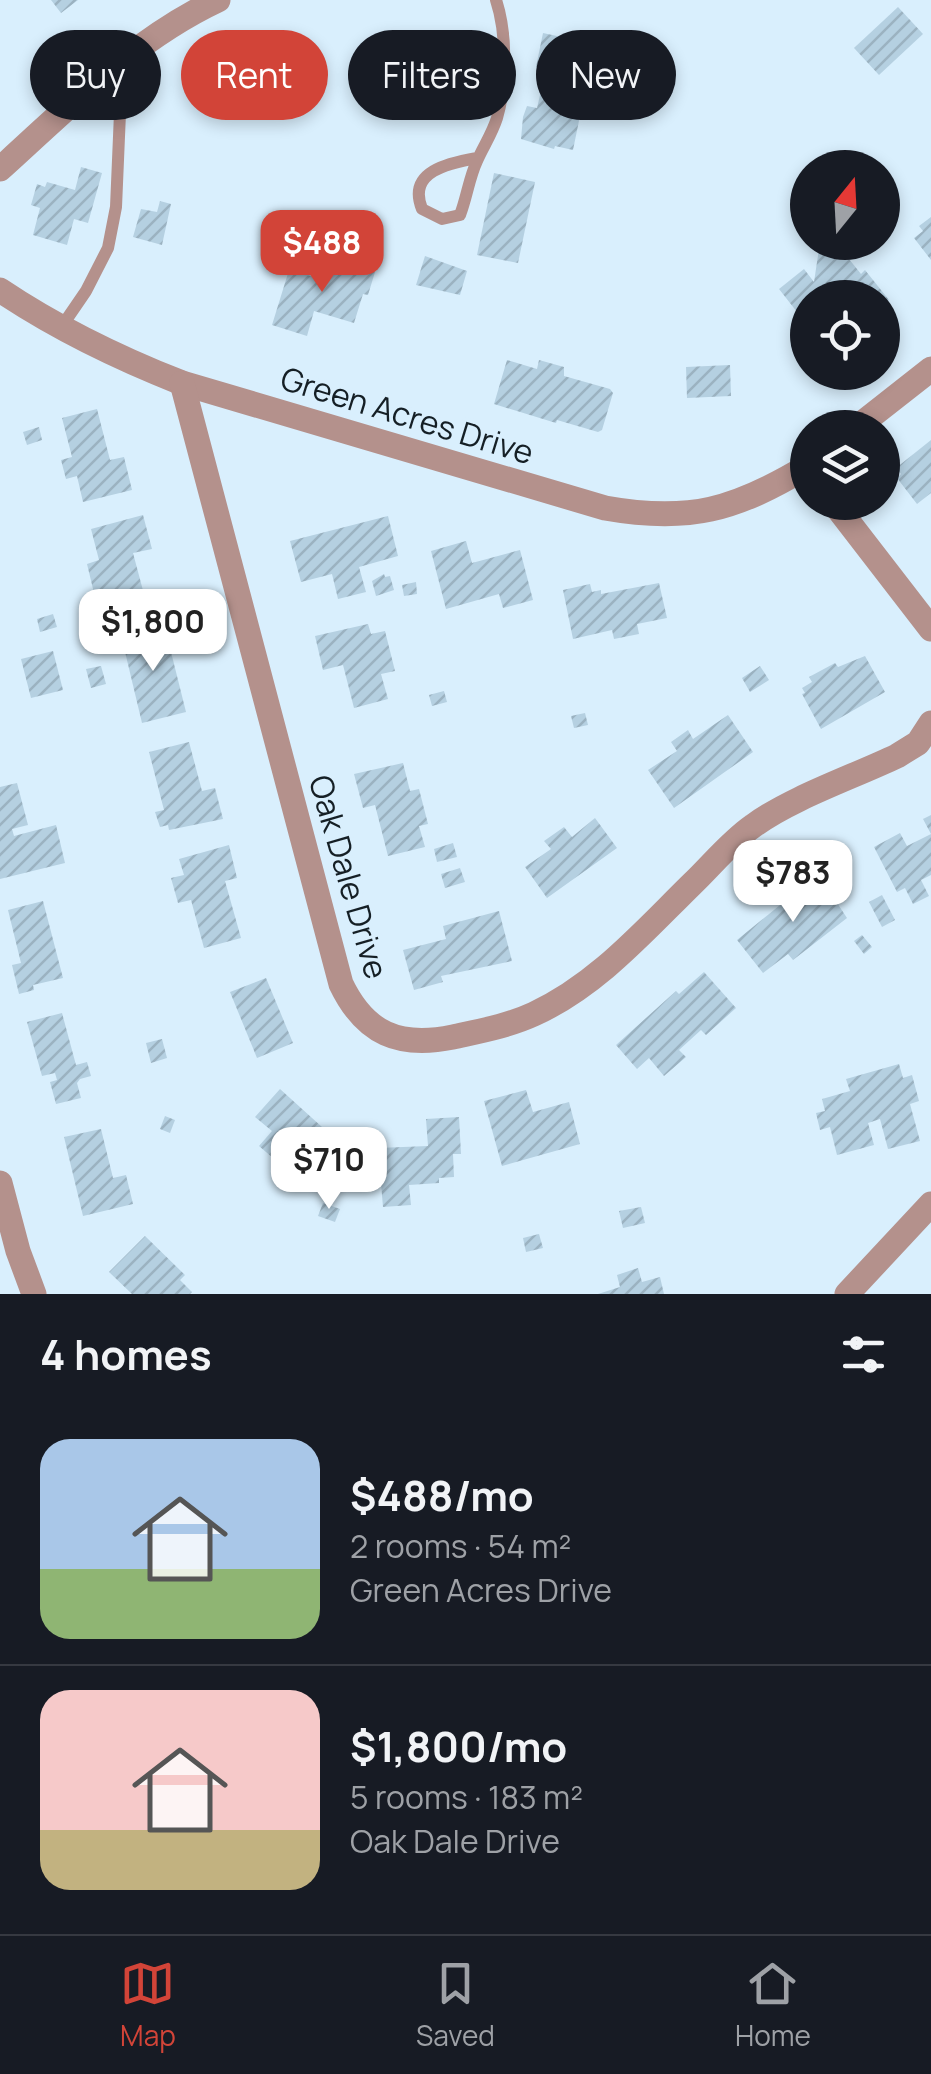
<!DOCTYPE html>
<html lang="en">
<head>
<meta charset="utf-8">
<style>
  :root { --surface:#171b24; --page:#20242c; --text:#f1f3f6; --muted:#9ea1a6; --line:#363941; --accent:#d24438 }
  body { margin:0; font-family:Manrope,sans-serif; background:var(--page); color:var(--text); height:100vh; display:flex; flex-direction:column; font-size:38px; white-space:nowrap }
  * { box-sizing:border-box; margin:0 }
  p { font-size:32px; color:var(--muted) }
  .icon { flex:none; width:55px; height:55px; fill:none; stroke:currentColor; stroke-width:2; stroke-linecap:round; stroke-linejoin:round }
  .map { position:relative; height:1294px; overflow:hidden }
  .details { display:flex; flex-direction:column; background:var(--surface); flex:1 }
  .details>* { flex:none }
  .top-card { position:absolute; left:30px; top:30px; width:872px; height:90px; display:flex; gap:20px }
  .needle { width:65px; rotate:18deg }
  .fabs { position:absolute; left:790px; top:150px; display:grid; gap:20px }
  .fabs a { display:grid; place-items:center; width:110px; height:110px; border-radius:50%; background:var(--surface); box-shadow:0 5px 15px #0003; font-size:50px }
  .price { position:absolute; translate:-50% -85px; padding:0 22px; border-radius:20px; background:#fff; color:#222; font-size:32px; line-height:65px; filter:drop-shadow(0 2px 5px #0008) }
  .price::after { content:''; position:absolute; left:50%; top:60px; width:30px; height:22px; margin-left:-15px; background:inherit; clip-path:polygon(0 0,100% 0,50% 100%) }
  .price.selected { background:var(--accent); color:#fff }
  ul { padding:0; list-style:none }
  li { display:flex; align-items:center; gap:30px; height:250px; padding:0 40px }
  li+li { border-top:2px solid var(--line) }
  li span { display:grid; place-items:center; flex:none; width:280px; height:200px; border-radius:30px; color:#555 }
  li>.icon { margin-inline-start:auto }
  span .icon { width:120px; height:120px; fill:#fffc; stroke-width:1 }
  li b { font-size:42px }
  h2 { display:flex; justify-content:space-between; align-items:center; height:120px; padding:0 40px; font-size:42px }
  .pill { padding:0 35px; border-radius:45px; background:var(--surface); box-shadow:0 5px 15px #0003; font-size:35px; line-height:90px }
  .pill.selected { background:var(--accent); color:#fff }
  .tabs { display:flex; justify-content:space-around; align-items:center; height:140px; border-top:2px solid var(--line); background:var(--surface); font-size:28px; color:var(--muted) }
  .tabs a { display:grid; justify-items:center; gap:5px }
  .tabs .selected { color:var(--accent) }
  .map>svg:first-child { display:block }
</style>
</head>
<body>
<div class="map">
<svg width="931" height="1294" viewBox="0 0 931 1294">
  <defs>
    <pattern id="building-hatch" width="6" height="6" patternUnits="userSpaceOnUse" patternTransform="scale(2.5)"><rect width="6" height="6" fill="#b5d0e1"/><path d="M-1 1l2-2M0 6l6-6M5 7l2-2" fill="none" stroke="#9bb2c1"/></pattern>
  </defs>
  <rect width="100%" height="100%" fill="#d9effd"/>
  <g fill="url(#building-hatch)">
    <polygon points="51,0 78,0 61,13"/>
    <polygon points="898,7 923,34 879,75 854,48"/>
    <polygon points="543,33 603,46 596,79 588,77 573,150 555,146 554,149 521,139 523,117 527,106 537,108 546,69 536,67"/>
    <polygon points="81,167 102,173 88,223 74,219 67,245 33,235 40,208 31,205 37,184 45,187 47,182 75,190"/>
    <polygon points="494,173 535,182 518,263 477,255"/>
    <polygon points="160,201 171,204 162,245 133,237 141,209 157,212"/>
    <polygon points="931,217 931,260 914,238 923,231 919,226"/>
    <polygon points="827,242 850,245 849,259 861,274 865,270 889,300 882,305 882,298 808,298 808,326 779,289 804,269 814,282 819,249"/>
    <polygon points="324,256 375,272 368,295 363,294 354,323 314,311 307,336 272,325 289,270 318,278"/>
    <polygon points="425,256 467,271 460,295 416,285"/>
    <polygon points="507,360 537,369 539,360 564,367 564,376 610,389 613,393 602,430 598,432 557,420 556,423 494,404"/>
    <polygon points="730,365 731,396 687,398 686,367"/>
    <polygon points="97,409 110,460 124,457 132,490 83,502 77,476 66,479 61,460 72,457 62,418"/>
    <polygon points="39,427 42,440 27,445 23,432"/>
    <polygon points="931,440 931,493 917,504 897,478 901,474 896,468"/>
    <polygon points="143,515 152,549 133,553 145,598 111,607 106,590 94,593 87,564 99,560 91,529"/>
    <polygon points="388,516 398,556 359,567 366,592 338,599 332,574 301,582 290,541"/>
    <polygon points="466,541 472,563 520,550 533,600 503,608 499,594 446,609 431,551"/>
    <polygon points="384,574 385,577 390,576 394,590 376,596 372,581"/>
    <polygon points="416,582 417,594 404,596 402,585"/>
    <polygon points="659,583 667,618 637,624 639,634 614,639 612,630 573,639 563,590 590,584 592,592 601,590 601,594"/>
    <polygon points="53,614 57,627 40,632 37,619"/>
    <polygon points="164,624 186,712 142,723 121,635"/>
    <polygon points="368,624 371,634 385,631 395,671 381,674 388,699 354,708 343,665 323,670 315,636"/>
    <polygon points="53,651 63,690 31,698 21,659"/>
    <polygon points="865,656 885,692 821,729 802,694 805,693 802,688 812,682 809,677 835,663 838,667"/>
    <polygon points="101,666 106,684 91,688 86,669"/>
    <polygon points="760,666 769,680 750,692 742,678"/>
    <polygon points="444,691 447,702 432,706 429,695"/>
    <polygon points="585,713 588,725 574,728 571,716"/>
    <polygon points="728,715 753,752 674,808 648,770 677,751 671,742 688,730 693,739"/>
    <polygon points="189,742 202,791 215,788 223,819 169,830 168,825 160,827 155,812 164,810 149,752"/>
    <polygon points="403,763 410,791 419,789 428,824 419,826 425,847 388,856 375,805 363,808 354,774"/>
    <polygon points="17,783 28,825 12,829 14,836 56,825 65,863 0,879 0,787"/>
    <polygon points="931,815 931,875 921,880 929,896 913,904 905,888 897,892 874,847 900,833 907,846 931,834 923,819"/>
    <polygon points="595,818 617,848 547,898 525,867 551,849 544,841 564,827 572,837"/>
    <polygon points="453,843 457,857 437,862 434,849"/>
    <polygon points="229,845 237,878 225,881 241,938 204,948 191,900 178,903 171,878 184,875 179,859"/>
    <polygon points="460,868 465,882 445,888 441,874"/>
    <polygon points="818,874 847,918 793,960 788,954 763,973 737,940"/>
    <polygon points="882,895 895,920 882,927 869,902"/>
    <polygon points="43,901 63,978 33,985 34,990 19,994 12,965 21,963 8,910"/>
    <polygon points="499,911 512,961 441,976 443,982 414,990 403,950 446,939 443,926"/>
    <polygon points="862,935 872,947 864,954 854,941"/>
    <polygon points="704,972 736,1008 706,1035 701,1030 679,1050 686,1057 664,1076 649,1058 637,1069 616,1045 676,991 679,994"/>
    <polygon points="266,978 293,1043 257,1058 230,992"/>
    <polygon points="62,1013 76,1065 87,1062 91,1076 80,1079 77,1083 81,1098 56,1104 50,1082 57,1080 55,1073 42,1076 27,1022"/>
    <polygon points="162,1039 167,1058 151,1063 146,1043"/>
    <polygon points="899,1064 903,1078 912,1075 919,1101 910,1104 920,1141 888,1149 880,1119 868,1123 874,1145 837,1155 830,1127 820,1130 816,1113 825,1111 822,1099 850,1091 846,1079"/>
    <polygon points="280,1089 343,1146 320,1172 294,1148 280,1164 259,1146 272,1131 255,1117"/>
    <polygon points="526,1090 533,1112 569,1102 580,1144 502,1166 484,1101"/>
    <polygon points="165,1116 175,1120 170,1133 160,1129"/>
    <polygon points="459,1117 461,1154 453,1154 454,1177 439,1178 439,1183 409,1185 411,1205 383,1207 378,1148 428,1146 426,1119"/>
    <polygon points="101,1129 113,1178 126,1175 133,1204 83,1216 64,1137"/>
    <polygon points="323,1203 340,1209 335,1222 318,1216"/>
    <polygon points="641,1207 645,1223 623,1228 619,1211"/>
    <polygon points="539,1234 543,1248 526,1252 523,1238"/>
    <polygon points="145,1236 185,1275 180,1280 192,1292 190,1294 132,1294 109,1272"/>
    <polygon points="638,1268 642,1282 660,1277 664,1294 598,1294 620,1287 617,1275"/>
  </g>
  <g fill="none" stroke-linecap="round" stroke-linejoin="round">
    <g stroke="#b4918c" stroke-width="12">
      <path d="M477,158C449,163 407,171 422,209L442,219L460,215C467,197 469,178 477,161C483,147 492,134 497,118C507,84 507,33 496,0"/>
      <polyline points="60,329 86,291 108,248 116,207 120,113 102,76"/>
    </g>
    <g stroke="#b4918c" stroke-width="25">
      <path d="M0,290C58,329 116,357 182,383L605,508C689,523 735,510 808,466"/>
      <path d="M182,383L341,984C365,1034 399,1048 453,1037C480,1031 508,1026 534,1014C597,985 643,932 692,884C712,865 730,842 753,826C791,798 853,777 897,756L918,743L931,723"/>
      <polyline points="856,428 931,369"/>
      <polyline points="833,502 931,629"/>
      <polyline points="0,1183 18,1251 34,1294"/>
      <polyline points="847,1294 931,1204"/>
    </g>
    <path stroke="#b4918c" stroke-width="25" d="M0,169C69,107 133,40 218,0"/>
  </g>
  <g text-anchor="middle" stroke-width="9" stroke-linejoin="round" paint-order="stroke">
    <g font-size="32" fill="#151f25" stroke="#d9effd">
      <text transform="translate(407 416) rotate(17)" y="11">Green Acres Drive</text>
      <text transform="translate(348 877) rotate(74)" y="11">Oak Dale Drive</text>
    </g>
  </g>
</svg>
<div class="fabs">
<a><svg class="needle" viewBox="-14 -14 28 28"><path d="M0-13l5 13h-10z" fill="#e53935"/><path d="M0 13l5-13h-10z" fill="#9ea1a6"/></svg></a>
<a><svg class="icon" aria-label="locate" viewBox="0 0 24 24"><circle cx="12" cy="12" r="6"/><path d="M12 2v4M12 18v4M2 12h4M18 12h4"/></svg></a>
<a><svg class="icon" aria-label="layers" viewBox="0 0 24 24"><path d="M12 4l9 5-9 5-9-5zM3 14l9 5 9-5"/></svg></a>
</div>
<b class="price selected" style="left:322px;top:295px">$488</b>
<b class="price" style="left:153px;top:674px">$1,800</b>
<b class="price" style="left:793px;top:925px">$783</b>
<b class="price" style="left:329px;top:1212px">$710</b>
<div class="top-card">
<a class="pill">Buy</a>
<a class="pill selected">Rent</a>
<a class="pill">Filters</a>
<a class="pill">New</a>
</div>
</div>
<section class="details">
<h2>4 homes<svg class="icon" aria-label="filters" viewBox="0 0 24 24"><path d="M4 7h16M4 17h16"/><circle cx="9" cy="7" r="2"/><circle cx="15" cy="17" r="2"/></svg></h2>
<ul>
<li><span style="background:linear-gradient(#a9c7e8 65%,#8fb573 0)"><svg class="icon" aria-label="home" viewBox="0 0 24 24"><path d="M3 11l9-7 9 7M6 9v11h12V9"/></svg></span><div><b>$488/mo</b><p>2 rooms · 54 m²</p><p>Green Acres Drive</p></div></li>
<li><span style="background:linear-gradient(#f6c9c9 70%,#c2b280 0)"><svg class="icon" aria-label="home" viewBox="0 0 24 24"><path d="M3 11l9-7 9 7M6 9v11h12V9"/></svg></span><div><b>$1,800/mo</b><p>5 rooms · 183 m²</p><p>Oak Dale Drive</p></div></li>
</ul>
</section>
<nav class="tabs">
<a class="selected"><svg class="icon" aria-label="map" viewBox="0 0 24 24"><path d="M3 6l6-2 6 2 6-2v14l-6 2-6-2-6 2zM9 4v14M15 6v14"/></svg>Map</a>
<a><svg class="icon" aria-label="saved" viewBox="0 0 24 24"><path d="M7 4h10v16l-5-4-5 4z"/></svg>Saved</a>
<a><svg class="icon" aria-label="home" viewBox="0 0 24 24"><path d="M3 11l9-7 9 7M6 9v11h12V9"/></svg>Home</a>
</nav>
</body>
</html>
